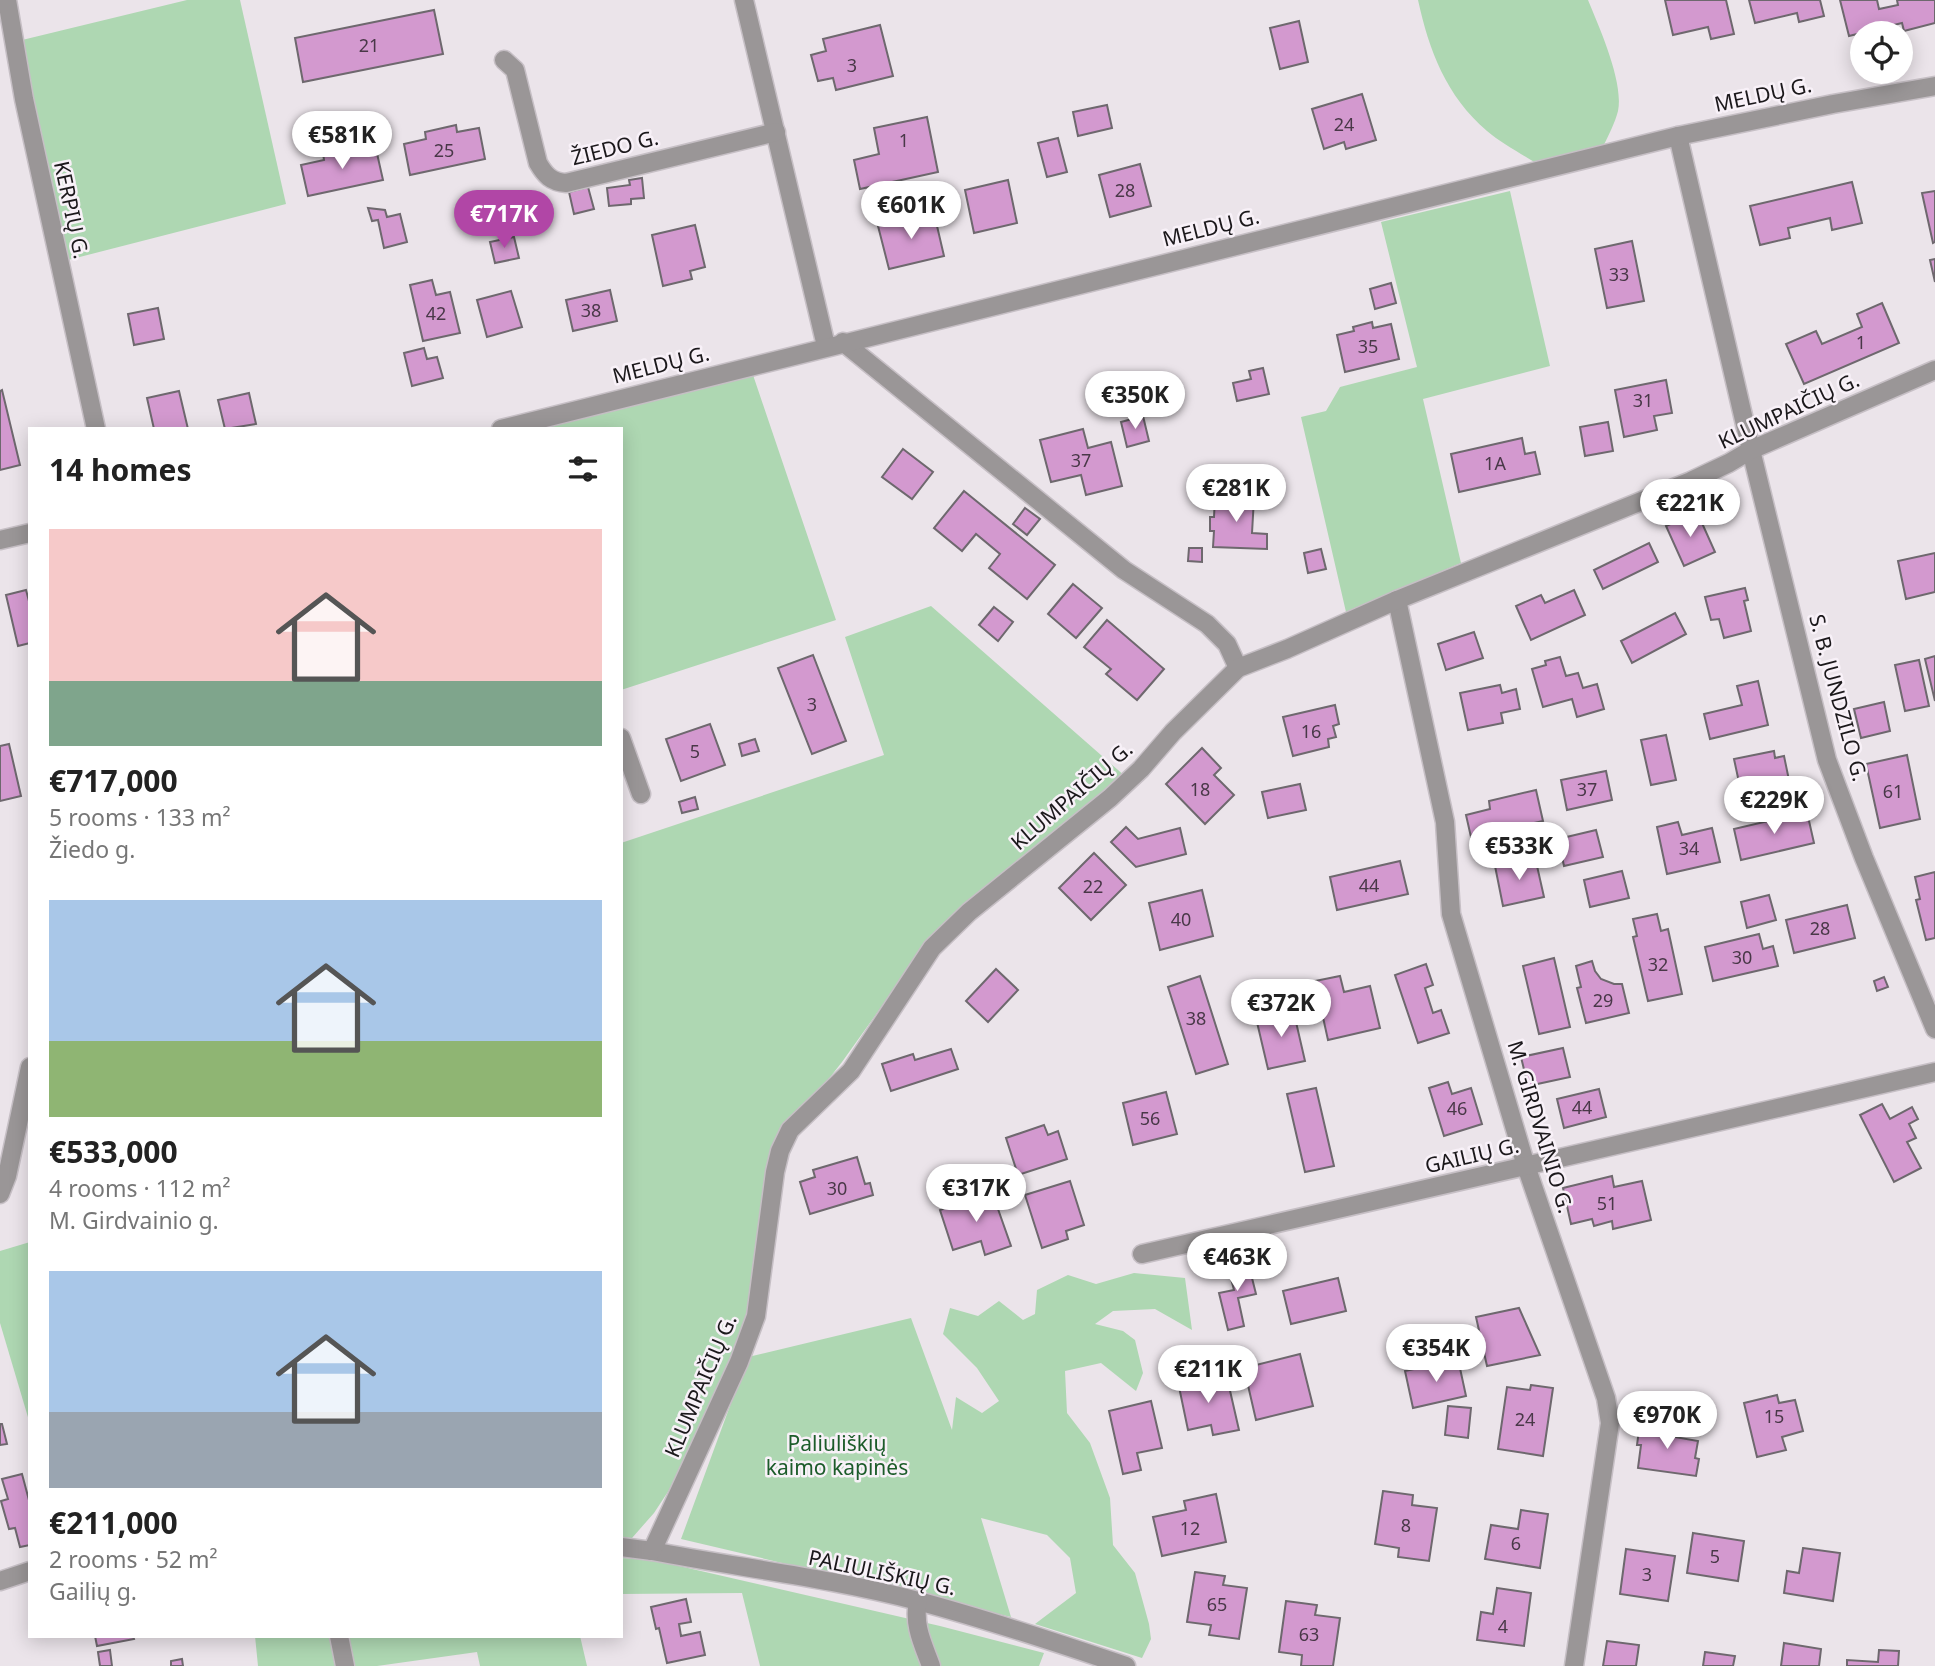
<!DOCTYPE html>
<html lang="en">
<head>
<meta charset="utf-8">
<style>
  :root { --surface:#fff; --page:#f2f2f2; --text:#222; --muted:#767676; --accent:#b146a6 }
  body { margin:0; font-family:"Noto Sans",sans-serif; background:var(--page); color:var(--text); height:100vh; display:flex; flex-direction:column; font-size:26px; white-space:nowrap }
  * { box-sizing:border-box; margin:0 }
  p { font-size:23px; color:var(--muted) }
  .icon { flex:none; width:38px; height:38px; fill:none; stroke:currentColor; stroke-width:2; stroke-linecap:round; stroke-linejoin:round }
  .map { position:relative; flex:1; overflow:hidden }
  .drawer { position:absolute; left:28px; top:427px; width:595px; height:1211px; display:flex; flex-direction:column; background:var(--surface); border-radius:0px; box-shadow:0 4px 18px #0003 }
  .drawer>* { flex:none }
  .fabs { position:absolute; left:1850px; top:21px; display:grid; gap:14px }
  .fabs a { display:grid; place-items:center; width:63px; height:63px; border-radius:50%; background:var(--surface); box-shadow:0 4px 18px #0003; font-size:35px }
  .price { position:absolute; translate:-50% -60px; padding:0 16px; border-radius:24px; background:#fff; color:#222; font-size:23px; line-height:46px; filter:drop-shadow(0 2px 4px #0008) }
  .price::after { content:''; position:absolute; left:50%; top:42px; width:21px; height:16px; margin-left:-10px; background:inherit; clip-path:polygon(0 0,100% 0,50% 100%) }
  .price.active { background:var(--accent); color:#fff }
  ul { padding:0; list-style:none }
  li { display:grid; align-content:center; gap:14px; height:371px; padding:0 21px }
  li span { display:grid; place-items:center; height:217px; border-radius:0px; color:#555 }
  li>.icon { margin-inline-start:auto }
  span .icon { width:126px; height:126px; fill:#fffc; stroke-width:1 }
  li b { font-size:30px }
  h2 { display:flex; justify-content:space-between; align-items:center; height:84px; padding:0 21px; font-size:30px }
  .map>svg:first-child { display:block }
</style>
</head>
<body>
<div class="map">
<svg width="1935" height="1666" viewBox="0 0 1935 1666">
  <rect width="100%" height="100%" fill="#ebe4ea"/>
  <g fill="#aed7b2">
    <polygon points="187,0 240,0 286,204 68,260 18,41"/>
    <path d="M1418,0H1588C1599,27 1624,82 1618,111C1615,123 1608,136 1603,147L1536,163C1520,153 1501,143 1487,131C1446,96 1429,50 1418,0Z"/>
    <polygon points="1510,191 1550,366 1423,399 1461,563 1346,612 1301,417 1326,411 1340,387 1417,367 1381,222"/>
    <polygon points="753,375 836,620 621,690 621,429 530,429"/>
    <polygon points="931,606 1126,777 972,898 932,936 842,1062 820,1090 793,1118 748,1309 736,1347 724,1379 679,1475 654,1513 632,1538 621,1537 621,843 884,755 845,637"/>
    <polygon points="30,1242 30,1424 0,1323 0,1251"/>
    <polygon points="1134,1273 1185,1278 1192,1330 1155,1309 1113,1311 1095,1324 1123,1331 1135,1340 1143,1373 1136,1391 1101,1363 1065,1371 1067,1413 1090,1443 1110,1498 1113,1545 1135,1573 1149,1624 1151,1639 1142,1658 1035,1624 1076,1593 1070,1558 1047,1535 981,1518 1011,1617 681,1539 748,1357 911,1318 952,1430 956,1397 982,1413 999,1401 977,1368 943,1334 950,1308 978,1316 999,1301 1023,1320 1035,1314 1037,1290 1068,1275 1096,1284"/>
    <polygon points="621,1558 653,1560 940,1626 1044,1653 1039,1666 760,1666 742,1593 621,1594"/>
    <polygon points="255,1636 580,1636 587,1666 480,1666 477,1652 377,1666 258,1666"/>
  </g>
  <g fill="#d399cf" stroke="#6e686e" stroke-width="2">
    <polygon points="1665,0 1726,0 1734,34 1711,39 1708,27 1673,35"/>
    <polygon points="1749,0 1820,0 1824,16 1799,22 1797,13 1755,23"/>
    <polygon points="1840,0 1877,0 1879,9 1898,5 1897,0 1935,0 1935,23 1904,31 1902,23 1849,36"/>
    <polygon points="434,10 443,54 303,82 295,38"/>
    <polygon points="1299,21 1308,62 1280,69 1270,28"/>
    <polygon points="880,25 893,76 836,90 833,78 818,81 811,55 826,51 823,39"/>
    <polygon points="1362,94 1376,140 1346,149 1344,142 1324,149 1312,109"/>
    <polygon points="1107,105 1112,128 1078,136 1073,112"/>
    <polygon points="927,117 938,172 860,189 854,160 879,154 874,128"/>
    <polygon points="456,125 457,132 479,128 485,159 410,175 404,144 426,139 425,132"/>
    <polygon points="1058,138 1067,172 1047,177 1038,143"/>
    <polygon points="354,146 355,153 376,149 383,180 308,196 301,165 324,160 323,153"/>
    <polygon points="1140,164 1151,206 1110,217 1099,175"/>
    <polygon points="642,178 644,198 631,199 631,204 609,206 607,188 630,185 629,180"/>
    <polygon points="1008,180 1017,223 974,233 965,190"/>
    <polygon points="1852,182 1862,223 1832,230 1830,218 1788,228 1790,238 1760,245 1750,206"/>
    <polygon points="588,187 594,209 574,214 569,192"/>
    <polygon points="1935,191 1935,242 1933,243 1922,193"/>
    <polygon points="368,208 385,210 387,217 400,214 407,242 384,248 378,220 372,221"/>
    <polygon points="934,213 944,256 889,269 878,226"/>
    <polygon points="695,225 705,267 690,271 692,279 663,286 652,235"/>
    <polygon points="514,237 519,258 495,263 490,242"/>
    <polygon points="1632,241 1644,301 1607,308 1595,249"/>
    <polygon points="1935,259 1935,282 1930,260"/>
    <polygon points="432,280 436,295 450,292 460,333 423,341 410,285"/>
    <polygon points="1391,283 1396,303 1375,309 1370,289"/>
    <polygon points="610,290 617,321 573,331 566,300"/>
    <polygon points="511,291 522,327 487,337 477,300"/>
    <polygon points="1882,303 1899,343 1804,384 1786,344 1816,331 1822,344 1862,327 1857,314"/>
    <polygon points="158,308 164,339 134,345 128,314"/>
    <polygon points="1372,322 1373,328 1391,324 1399,359 1345,372 1337,335 1354,331 1353,327"/>
    <polygon points="424,348 427,359 437,357 443,378 412,386 404,353"/>
    <polygon points="1263,368 1269,394 1237,401 1233,383 1251,379 1249,371"/>
    <polygon points="1666,380 1672,413 1654,416 1657,430 1624,437 1615,390"/>
    <polygon points="2,390 20,465 0,470 0,391"/>
    <polygon points="179,391 188,429 154,429 147,398"/>
    <polygon points="249,393 256,424 225,429 218,400"/>
    <polygon points="1143,416 1149,441 1127,447 1121,422"/>
    <polygon points="1608,422 1613,451 1585,456 1580,427"/>
    <polygon points="1083,429 1088,448 1111,442 1122,486 1086,495 1081,475 1051,482 1040,440"/>
    <polygon points="1522,438 1525,454 1535,452 1540,474 1459,492 1451,454"/>
    <polygon points="903,449 933,472 912,499 882,477"/>
    <polygon points="964,491 1055,565 1027,599 989,568 1000,554 976,534 962,551 934,528"/>
    <polygon points="1215,497 1254,498 1252,533 1267,534 1267,549 1213,547 1214,531 1210,531 1210,517 1214,517"/>
    <polygon points="1025,508 1040,519 1027,535 1013,524"/>
    <polygon points="1697,512 1715,552 1684,566 1666,526"/>
    <polygon points="1649,543 1658,562 1603,589 1594,570"/>
    <polygon points="1189,548 1202,548 1202,562 1188,561"/>
    <polygon points="1321,549 1326,569 1308,573 1304,553"/>
    <polygon points="1935,553 1935,592 1906,599 1898,561"/>
    <polygon points="1073,584 1102,608 1076,638 1048,614"/>
    <polygon points="1745,588 1748,600 1744,601 1751,631 1724,638 1719,619 1711,620 1705,597"/>
    <polygon points="26,590 30,605 30,643 18,646 6,595"/>
    <polygon points="1574,590 1585,615 1531,640 1516,606 1541,595 1545,603"/>
    <polygon points="994,607 1013,622 998,641 979,625"/>
    <polygon points="1675,613 1686,634 1632,663 1621,641"/>
    <polygon points="1107,620 1164,669 1137,700 1106,674 1111,669 1084,647"/>
    <polygon points="1474,632 1483,658 1446,670 1438,644"/>
    <polygon points="813,655 846,741 812,754 778,668"/>
    <polygon points="1935,656 1935,701 1925,659"/>
    <polygon points="1560,657 1566,676 1578,673 1583,688 1597,684 1604,709 1577,717 1572,699 1543,707 1532,669 1546,665 1545,661"/>
    <polygon points="1919,660 1929,706 1905,711 1895,665"/>
    <polygon points="1758,681 1768,725 1710,739 1704,714 1742,705 1737,686"/>
    <polygon points="1500,685 1502,693 1516,689 1520,709 1501,713 1503,723 1468,730 1460,693"/>
    <polygon points="1884,702 1890,731 1861,738 1854,709"/>
    <polygon points="1335,705 1339,724 1333,726 1336,737 1328,739 1329,747 1293,756 1283,717"/>
    <polygon points="710,724 725,765 681,781 666,739"/>
    <polygon points="1666,735 1676,780 1651,785 1641,740"/>
    <polygon points="755,739 759,751 742,756 739,744"/>
    <polygon points="9,744 21,796 0,801 0,746"/>
    <polygon points="1202,748 1221,768 1214,775 1234,795 1205,824 1166,784"/>
    <polygon points="1774,751 1775,758 1784,756 1790,785 1765,790 1763,782 1740,787 1734,759"/>
    <polygon points="1907,755 1920,819 1880,828 1866,764"/>
    <polygon points="1606,771 1612,800 1567,810 1561,780"/>
    <polygon points="1300,784 1306,810 1268,818 1262,792"/>
    <polygon points="1536,790 1543,821 1471,837 1466,815 1490,809 1489,801"/>
    <polygon points="695,797 698,809 682,813 679,802"/>
    <polygon points="1807,812 1814,843 1741,860 1734,829"/>
    <polygon points="1678,822 1682,835 1712,828 1720,862 1667,874 1657,827"/>
    <polygon points="1126,827 1138,839 1180,828 1186,854 1136,867 1111,842"/>
    <polygon points="1596,830 1603,857 1564,866 1558,839"/>
    <polygon points="1094,853 1126,885 1091,920 1059,888"/>
    <polygon points="1535,857 1544,897 1503,906 1495,866"/>
    <polygon points="1400,861 1408,894 1337,910 1330,877"/>
    <polygon points="1622,871 1629,898 1590,907 1584,880"/>
    <polygon points="1935,872 1935,938 1926,940 1916,900 1920,899 1915,877"/>
    <polygon points="1202,890 1213,936 1160,950 1149,903"/>
    <polygon points="1769,895 1776,920 1747,928 1741,902"/>
    <polygon points="1847,905 1855,938 1794,953 1786,920"/>
    <polygon points="1657,914 1661,931 1668,929 1682,994 1648,1001 1633,937 1637,936 1633,919"/>
    <polygon points="1759,934 1763,949 1773,946 1778,966 1713,981 1705,947"/>
    <polygon points="1554,958 1570,1027 1539,1034 1523,966"/>
    <polygon points="1592,961 1595,971 1601,979 1614,984 1622,984 1629,1013 1586,1023 1577,988 1581,987 1576,966"/>
    <polygon points="1426,964 1433,985 1425,988 1433,1013 1441,1010 1449,1033 1418,1043 1395,975"/>
    <polygon points="996,969 1018,990 988,1022 966,1001"/>
    <polygon points="1200,976 1228,1064 1196,1074 1168,987"/>
    <polygon points="1340,976 1344,992 1370,986 1380,1028 1328,1040 1315,981"/>
    <polygon points="1884,977 1888,987 1877,991 1874,981"/>
    <polygon points="1293,1009 1305,1061 1268,1069 1256,1018"/>
    <polygon points="1563,1048 1570,1077 1528,1086 1521,1057"/>
    <polygon points="951,1049 958,1069 891,1091 882,1064 913,1054 915,1060"/>
    <polygon points="1448,1082 1452,1094 1471,1088 1482,1124 1444,1136 1429,1088"/>
    <polygon points="1316,1088 1334,1166 1305,1172 1287,1094"/>
    <polygon points="1599,1089 1606,1117 1564,1128 1557,1099"/>
    <polygon points="1166,1092 1177,1134 1133,1145 1123,1103"/>
    <polygon points="1882,1104 1890,1119 1912,1107 1918,1119 1909,1124 1916,1138 1907,1142 1921,1168 1894,1182 1860,1115"/>
    <polygon points="1044,1125 1048,1135 1058,1131 1067,1159 1018,1175 1006,1138"/>
    <polygon points="857,1157 865,1184 870,1183 873,1195 810,1214 800,1182 815,1177 813,1170"/>
    <polygon points="1612,1176 1614,1187 1642,1181 1651,1220 1613,1229 1612,1221 1594,1226 1592,1219 1571,1224 1563,1188"/>
    <polygon points="1070,1181 1084,1225 1066,1231 1068,1239 1042,1248 1025,1195"/>
    <polygon points="992,1192 1011,1246 985,1255 981,1241 953,1250 940,1210"/>
    <polygon points="1247,1258 1256,1294 1238,1298 1244,1326 1228,1330 1219,1293 1234,1290 1227,1263"/>
    <polygon points="1338,1278 1346,1311 1291,1324 1283,1291"/>
    <polygon points="1519,1308 1540,1355 1487,1366 1476,1317"/>
    <polygon points="1300,1354 1313,1406 1256,1420 1244,1368"/>
    <polygon points="1458,1359 1466,1396 1413,1408 1405,1371"/>
    <polygon points="1207,1375 1209,1386 1228,1382 1239,1430 1213,1435 1211,1425 1188,1430 1178,1382"/>
    <polygon points="1531,1385 1553,1388 1543,1456 1498,1449 1507,1387 1530,1390"/>
    <polygon points="1777,1395 1779,1403 1795,1400 1803,1431 1782,1437 1786,1450 1757,1457 1744,1403"/>
    <polygon points="1151,1401 1162,1448 1137,1453 1141,1470 1123,1474 1109,1411"/>
    <polygon points="1448,1406 1471,1408 1468,1438 1445,1435"/>
    <polygon points="1665,1423 1671,1423 1669,1436 1698,1441 1695,1458 1699,1459 1696,1476 1638,1468 1641,1445 1637,1445 1639,1430"/>
    <polygon points="0,1424 2,1424 7,1444 0,1445"/>
    <polygon points="22,1474 30,1504 30,1545 20,1547 15,1528 9,1529 1,1501 8,1499 2,1479"/>
    <polygon points="1383,1491 1413,1495 1412,1505 1437,1508 1429,1561 1398,1557 1399,1548 1375,1544"/>
    <polygon points="1216,1494 1226,1542 1162,1556 1153,1517 1186,1510 1184,1501"/>
    <polygon points="1521,1510 1548,1514 1540,1568 1485,1559 1491,1525 1518,1529"/>
    <polygon points="1693,1533 1744,1541 1738,1581 1687,1573"/>
    <polygon points="1803,1548 1840,1553 1833,1601 1784,1593 1787,1571 1799,1573"/>
    <polygon points="1626,1549 1675,1556 1668,1601 1620,1594"/>
    <polygon points="1195,1572 1225,1576 1223,1585 1247,1588 1239,1639 1209,1635 1211,1625 1187,1622"/>
    <polygon points="1497,1588 1531,1593 1524,1646 1477,1640 1481,1612 1493,1614"/>
    <polygon points="686,1599 691,1622 679,1624 681,1636 700,1632 705,1655 667,1663 659,1628 656,1629 651,1607"/>
    <polygon points="1286,1601 1317,1605 1315,1615 1340,1618 1333,1666 1301,1666 1302,1655 1279,1652"/>
    <polygon points="95,1636 133,1636 134,1639 97,1646"/>
    <polygon points="1607,1641 1639,1645 1636,1666 1603,1666"/>
    <polygon points="1784,1643 1821,1649 1819,1666 1781,1666"/>
    <polygon points="110,1650 112,1666 100,1666 98,1652"/>
    <polygon points="1879,1650 1899,1651 1898,1666 1847,1666 1847,1660 1878,1662"/>
    <polygon points="1705,1652 1735,1656 1733,1666 1703,1666"/>
    <polygon points="182,1659 183,1666 171,1666 171,1661"/>
  </g>
  <g fill="none" stroke-linecap="round" stroke-linejoin="round">
    <g stroke="#c6bfc5" stroke-width="21">
      <g id="minor">
        <polyline points="7,0 24,99 96,429"/>
        <polyline points="744,0 826,346"/>
        <path d="M504,60L515,70L538,163C545,175 551,182 566,183L776,132"/>
        <polyline points="1678,136 1751,450 1827,760 1864,858 1935,1029"/>
        <polyline points="843,342 1124,570 1207,624 1227,644 1238,668"/>
        <polyline points="501,429 1678,136 1833,104 1935,86"/>
        <polyline points="0,540 30,533"/>
        <polyline points="1397,600 1445,822 1451,914 1526,1166 1606,1398 1610,1423 1574,1666"/>
        <polyline points="621,738 641,794"/>
        <polyline points="0,1194 7,1176 30,1067"/>
        <polyline points="1142,1254 1935,1072"/>
        <path d="M621,1547L652,1551C741,1568 831,1578 918,1601C989,1620 1058,1643 1126,1666"/>
        <polyline points="652,1551 739,1362 756,1316 775,1172 780,1151 790,1130 851,1071 932,948 969,912 1110,798 1141,769 1173,732 1238,668 1287,649 1397,600 1691,481 1729,463 1751,450 1935,370"/>
        <polyline points="0,1581 30,1571"/>
        <path d="M918,1601C913,1625 923,1644 931,1666"/>
        <polyline points="339,1636 345,1666"/>
      </g>
    </g>
    <use href="#minor" stroke="#9a9697" stroke-width="18"/>
  </g>
  <g text-anchor="middle" stroke-width="5" stroke-linejoin="round" paint-order="stroke">
    <g font-size="18" fill="#493848">
      <text x="369" y="52">21</text>
      <text x="852" y="72">3</text>
      <text x="1344" y="131">24</text>
      <text x="904" y="147">1</text>
      <text x="444" y="157">25</text>
      <text x="1125" y="197">28</text>
      <text x="1619" y="281">33</text>
      <text x="591" y="317">38</text>
      <text x="436" y="320">42</text>
      <text x="1861" y="349">1</text>
      <text x="1368" y="353">35</text>
      <text x="1643" y="407">31</text>
      <text x="1081" y="467">37</text>
      <text x="1495" y="470">1A</text>
      <text x="812" y="711">3</text>
      <text x="1311" y="738">16</text>
      <text x="695" y="758">5</text>
      <text x="1200" y="796">18</text>
      <text x="1587" y="796">37</text>
      <text x="1893" y="798">61</text>
      <text x="1689" y="855">34</text>
      <text x="1369" y="892">44</text>
      <text x="1093" y="893">22</text>
      <text x="1181" y="926">40</text>
      <text x="1820" y="935">28</text>
      <text x="1742" y="964">30</text>
      <text x="1658" y="971">32</text>
      <text x="1603" y="1007">29</text>
      <text x="1196" y="1025">38</text>
      <text x="1582" y="1114">44</text>
      <text x="1457" y="1115">46</text>
      <text x="1150" y="1125">56</text>
      <text x="837" y="1195">30</text>
      <text x="1607" y="1210">51</text>
      <text x="1774" y="1423">15</text>
      <text x="1525" y="1426">24</text>
      <text x="1406" y="1532">8</text>
      <text x="1190" y="1535">12</text>
      <text x="1516" y="1550">6</text>
      <text x="1715" y="1563">5</text>
      <text x="1647" y="1581">3</text>
      <text x="1217" y="1611">65</text>
      <text x="1503" y="1633">4</text>
      <text x="1309" y="1641">63</text>
    </g>
    <g font-size="21" fill="#1b181b" stroke="#f8f1f8">
      <text transform="translate(1763 95) rotate(-12)" y="7">MELDŲ G.</text>
      <text transform="translate(615 148) rotate(-14)" y="7">ŽIEDO G.</text>
      <text transform="translate(71 210) rotate(78)" y="7">KERPIŲ G.</text>
      <text transform="translate(1211 228) rotate(-14)" y="7">MELDŲ G.</text>
      <text transform="translate(661 365) rotate(-14)" y="7">MELDŲ G.</text>
      <text transform="translate(1789 411) rotate(-25)" y="7">KLUMPAIČIŲ G.</text>
      <text transform="translate(1838 698) rotate(75)" y="7">S. B. JUNDZILO G.</text>
      <text transform="translate(1072 796) rotate(-41)" y="7">KLUMPAIČIŲ G.</text>
      <text transform="translate(1540 1127) rotate(73)" y="7">M. GIRDVAINIO G.</text>
      <text transform="translate(1472 1156) rotate(-13)" y="7">GAILIŲ G.</text>
      <text transform="translate(701 1386) rotate(-67)" y="7">KLUMPAIČIŲ G.</text>
      <text transform="translate(882 1573) rotate(12)" y="7">PALIULIŠKIŲ G.</text>
    </g>
    <g font-size="21" fill="#1c5c2a" stroke="#f8f1f8">
      <text x="837" y="1451">Paliuliškių<tspan x="837" dy="24">kaimo kapinės</tspan></text>
    </g>
  </g>
</svg>
<div class="fabs">
<a><svg class="icon" aria-label="locate" viewBox="0 0 24 24"><circle cx="12" cy="12" r="6"/><path d="M12 2v4M12 18v4M2 12h4M18 12h4"/></svg></a>
</div>
<b class="price" style="left:342px;top:171px">€581K</b>
<b class="price" style="left:911px;top:241px">€601K</b>
<b class="price active" style="left:504px;top:250px">€717K</b>
<b class="price" style="left:1135px;top:431px">€350K</b>
<b class="price" style="left:1236px;top:524px">€281K</b>
<b class="price" style="left:1690px;top:539px">€221K</b>
<b class="price" style="left:1774px;top:836px">€229K</b>
<b class="price" style="left:1519px;top:882px">€533K</b>
<b class="price" style="left:1281px;top:1039px">€372K</b>
<b class="price" style="left:976px;top:1224px">€317K</b>
<b class="price" style="left:1237px;top:1293px">€463K</b>
<b class="price" style="left:1436px;top:1384px">€354K</b>
<b class="price" style="left:1208px;top:1405px">€211K</b>
<b class="price" style="left:1667px;top:1451px">€970K</b>
<section class="drawer">
<h2>14 homes<svg class="icon" aria-label="filters" viewBox="0 0 24 24"><path d="M4 7h16M4 17h16"/><circle cx="9" cy="7" r="2"/><circle cx="15" cy="17" r="2"/></svg></h2>
<ul>
<li><span style="background:linear-gradient(#f6c9c9 70%,#7fa58c 0)"><svg class="icon" aria-label="home" viewBox="0 0 24 24"><path d="M3 11l9-7 9 7M6 9v11h12V9"/></svg></span><div><b>€717,000</b><p>5 rooms · 133 m²</p><p>Žiedo g.</p></div></li>
<li><span style="background:linear-gradient(#a9c7e8 65%,#8fb573 0)"><svg class="icon" aria-label="home" viewBox="0 0 24 24"><path d="M3 11l9-7 9 7M6 9v11h12V9"/></svg></span><div><b>€533,000</b><p>4 rooms · 112 m²</p><p>M. Girdvainio g.</p></div></li>
<li><span style="background:linear-gradient(#a9c7e8 65%,#9aa5b1 0)"><svg class="icon" aria-label="home" viewBox="0 0 24 24"><path d="M3 11l9-7 9 7M6 9v11h12V9"/></svg></span><div><b>€211,000</b><p>2 rooms · 52 m²</p><p>Gailių g.</p></div></li>
</ul>
</section>
</div>
</body>
</html>
